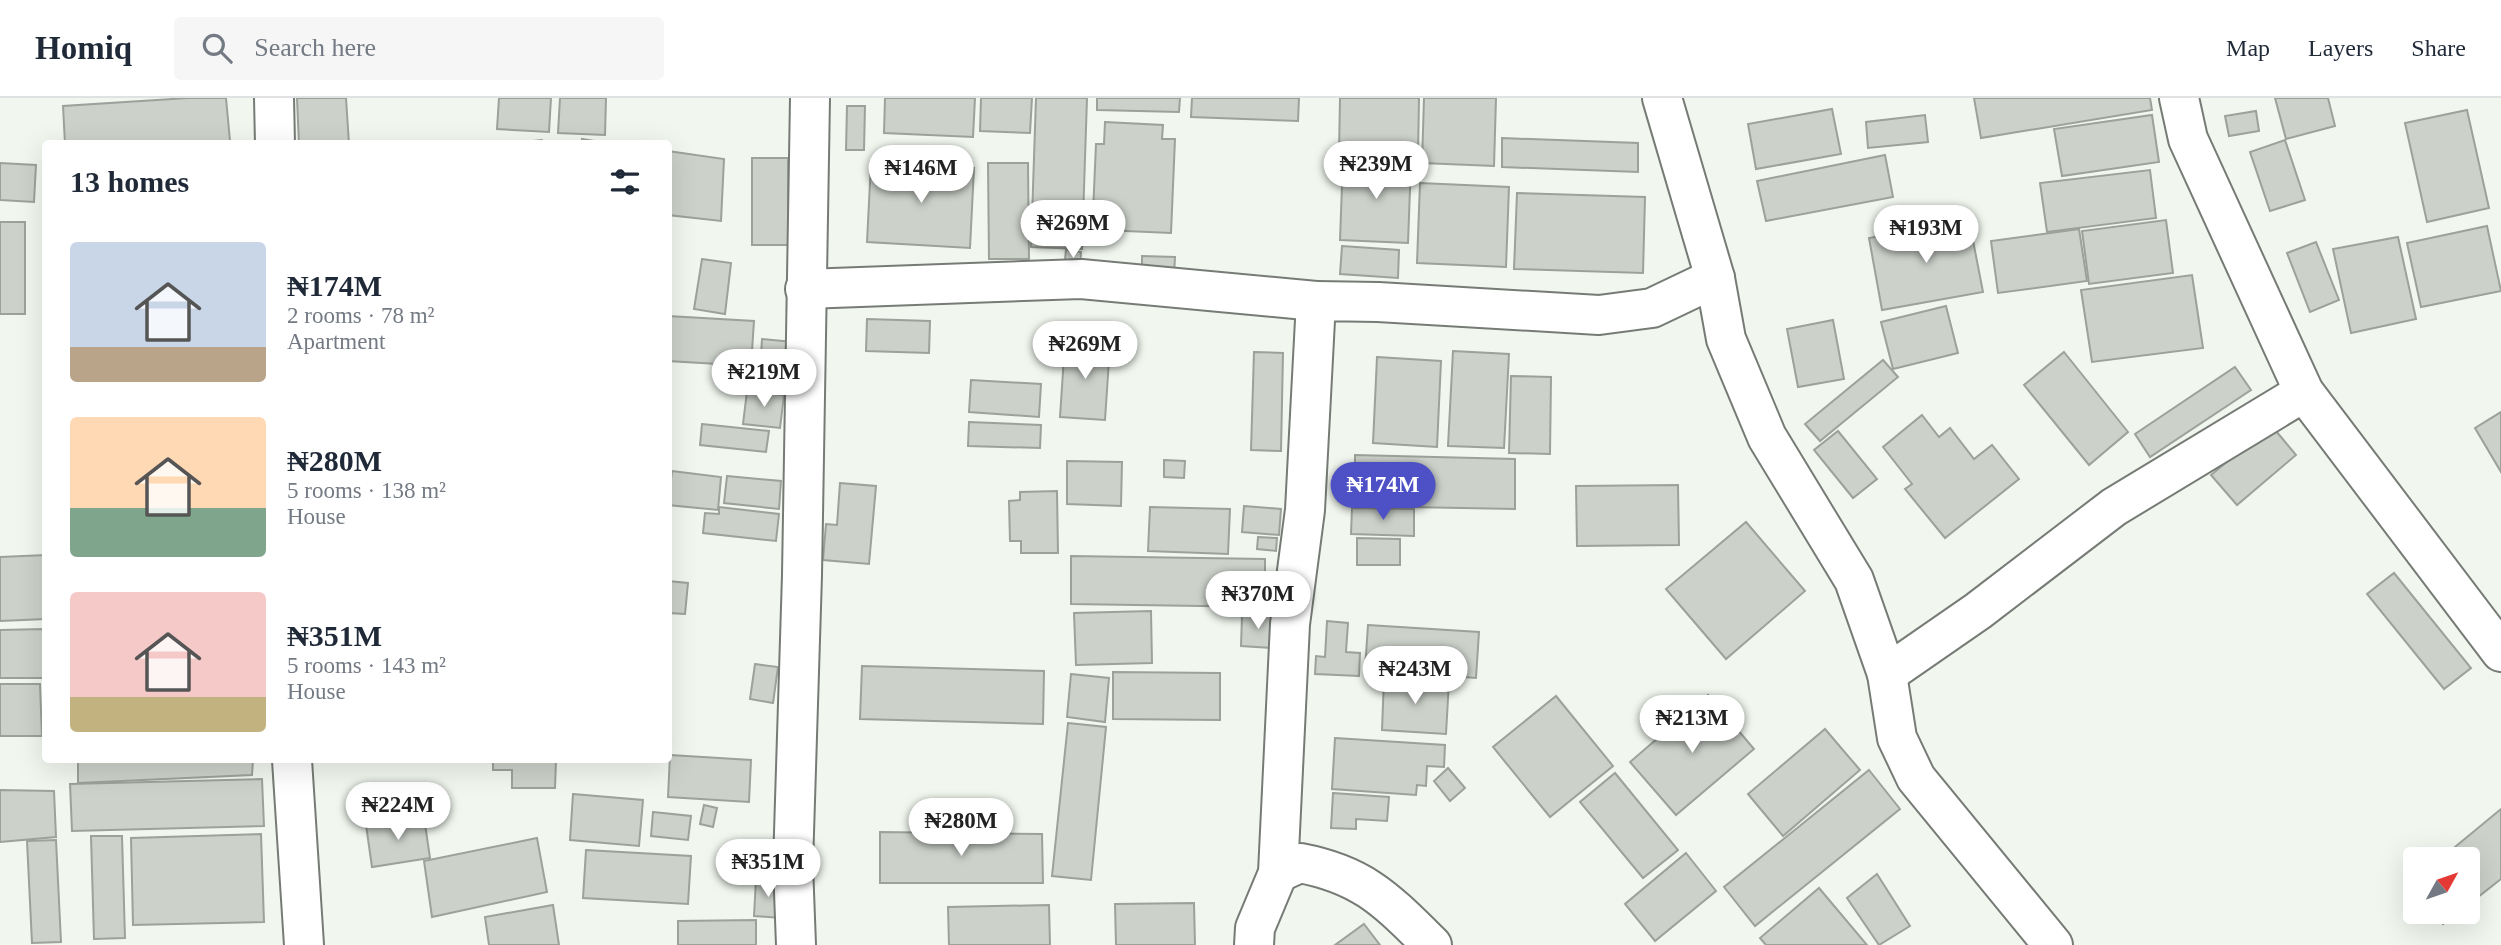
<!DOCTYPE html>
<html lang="en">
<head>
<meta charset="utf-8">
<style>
  :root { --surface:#fff; --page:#f6f6f7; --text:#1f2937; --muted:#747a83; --line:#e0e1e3; --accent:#4e50c6 }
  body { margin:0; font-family:"Times New Roman",serif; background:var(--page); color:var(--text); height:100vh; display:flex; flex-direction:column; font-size:26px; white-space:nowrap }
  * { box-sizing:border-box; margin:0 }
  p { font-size:23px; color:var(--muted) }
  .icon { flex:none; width:38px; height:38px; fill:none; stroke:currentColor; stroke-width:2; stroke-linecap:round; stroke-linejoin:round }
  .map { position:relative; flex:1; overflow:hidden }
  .side { position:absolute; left:42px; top:42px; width:630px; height:623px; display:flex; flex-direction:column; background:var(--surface); border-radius:7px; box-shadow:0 7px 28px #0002 }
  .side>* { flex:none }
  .needle { width:46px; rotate:50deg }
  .controls { position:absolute; left:2403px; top:749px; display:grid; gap:14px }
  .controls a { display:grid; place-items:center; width:77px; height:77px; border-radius:7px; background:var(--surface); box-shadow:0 7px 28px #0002; font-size:35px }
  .price { position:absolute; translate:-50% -60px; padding:0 16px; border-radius:24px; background:#fff; color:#222; font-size:23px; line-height:46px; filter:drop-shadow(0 2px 4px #0008) }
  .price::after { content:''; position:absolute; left:50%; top:42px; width:21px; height:16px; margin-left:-10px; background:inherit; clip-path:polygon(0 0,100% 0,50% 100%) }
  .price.selected { background:var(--accent); color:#fff }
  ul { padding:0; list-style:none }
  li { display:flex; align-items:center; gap:21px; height:175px; padding:0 28px }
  li span { display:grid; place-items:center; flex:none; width:196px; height:140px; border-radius:7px; color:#555 }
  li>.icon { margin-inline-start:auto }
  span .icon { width:84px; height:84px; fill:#fffc; stroke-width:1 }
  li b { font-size:30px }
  h2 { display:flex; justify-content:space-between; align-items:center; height:84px; padding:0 28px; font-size:30px }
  header { display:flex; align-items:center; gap:42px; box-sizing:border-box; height:98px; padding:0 35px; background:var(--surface); border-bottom:2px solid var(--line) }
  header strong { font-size:33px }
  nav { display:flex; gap:38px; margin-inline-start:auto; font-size:24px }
  .search { width:490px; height:63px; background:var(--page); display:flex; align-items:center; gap:18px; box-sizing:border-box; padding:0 24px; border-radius:7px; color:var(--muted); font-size:26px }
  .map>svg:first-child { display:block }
</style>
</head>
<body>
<header>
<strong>Homiq</strong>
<div class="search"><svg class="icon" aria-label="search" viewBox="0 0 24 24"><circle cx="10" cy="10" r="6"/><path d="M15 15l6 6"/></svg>Search here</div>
<nav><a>Map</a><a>Layers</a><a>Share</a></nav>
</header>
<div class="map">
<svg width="2501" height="847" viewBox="0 0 2501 847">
  <rect width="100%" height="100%" fill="#f1f7ef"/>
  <g fill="#ccd1ca" stroke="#9ca19a" stroke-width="2">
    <polygon points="188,0 226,0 230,43 65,46 63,8"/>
    <polygon points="297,0 346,0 349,46 299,46"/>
    <polygon points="499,0 551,0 549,34 497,31"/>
    <polygon points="560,0 606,0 605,37 558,35"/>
    <polygon points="885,0 975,0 973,39 884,35"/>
    <polygon points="981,0 1032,0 1030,35 980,33"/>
    <polygon points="1036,0 1087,0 1082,151 1031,149"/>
    <polygon points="1097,0 1180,0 1179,14 1097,12"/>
    <polygon points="1192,0 1299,0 1298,23 1191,19"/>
    <polygon points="1340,0 1419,0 1418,58 1339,56"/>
    <polygon points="1424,0 1496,0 1494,68 1422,65"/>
    <polygon points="1974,0 2150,0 2152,12 1981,40"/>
    <polygon points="2275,0 2328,0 2335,28 2286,41"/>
    <polygon points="847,8 865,8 864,52 846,52"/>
    <polygon points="1832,11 1841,56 1756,71 1748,26"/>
    <polygon points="2467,12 2489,110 2427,124 2405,25"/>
    <polygon points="2256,13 2259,33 2229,38 2225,18"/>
    <polygon points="1925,17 1928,44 1868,50 1866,24"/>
    <polygon points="2152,17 2159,64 2062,78 2054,31"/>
    <polygon points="1105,24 1163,27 1162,41 1175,41 1171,135 1102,132 1103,115 1093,115 1096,46 1104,46"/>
    <polygon points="1502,40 1638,45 1638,74 1502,69"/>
    <polygon points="582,41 613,46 582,46"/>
    <polygon points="542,42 543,46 504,46"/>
    <polygon points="2285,42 2305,102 2270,113 2250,54"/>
    <polygon points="668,53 724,61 721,123 668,117"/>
    <polygon points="1885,57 1893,99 1766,123 1757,83"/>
    <rect x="752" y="60" width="36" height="87"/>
    <polygon points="1343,61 1411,64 1408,145 1340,142"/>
    <polygon points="0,65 36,67 34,104 0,102"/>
    <polygon points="871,65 974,70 970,150 867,144"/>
    <polygon points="988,65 1028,65 1029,161 989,161"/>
    <polygon points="2150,72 2156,120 2047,134 2040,85"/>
    <polygon points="1420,85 1509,89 1506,169 1417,165"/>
    <polygon points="1517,95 1645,99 1643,175 1514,171"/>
    <rect x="43" y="114" width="3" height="75"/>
    <polygon points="1969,122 1983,194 1882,212 1869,140"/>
    <polygon points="2166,122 2173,175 2089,186 2082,133"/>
    <rect x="0" y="124" width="25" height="92"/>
    <polygon points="2487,128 2501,193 2421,209 2407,145"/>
    <polygon points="2079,131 2087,183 1998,195 1991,143"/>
    <polygon points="2398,139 2416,221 2351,235 2333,151"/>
    <polygon points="2316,144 2339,202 2310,214 2287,155"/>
    <polygon points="1342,148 1399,152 1398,180 1340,176"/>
    <polygon points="1066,152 1081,154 1080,172 1064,170"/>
    <polygon points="1142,158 1175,159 1174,178 1142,177"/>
    <polygon points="702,161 731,165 725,216 694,211"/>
    <polygon points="2192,177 2203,250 2092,264 2081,192"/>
    <polygon points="1946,208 1958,255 1893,271 1881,224"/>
    <polygon points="668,218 754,223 751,268 668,263"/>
    <polygon points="867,221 930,223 929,255 866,253"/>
    <polygon points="1833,222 1844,281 1798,289 1787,231"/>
    <polygon points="762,241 793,244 792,275 760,273"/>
    <polygon points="1065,243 1110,247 1105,322 1060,319"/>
    <polygon points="1453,253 1509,256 1504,350 1448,348"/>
    <polygon points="1254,254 1283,255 1281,353 1251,352"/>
    <polygon points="2064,254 2128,334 2089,367 2024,287"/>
    <polygon points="1377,259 1441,263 1437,349 1373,345"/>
    <polygon points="1883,262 1898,279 1820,343 1805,326"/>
    <polygon points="2235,269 2251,292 2150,359 2135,336"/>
    <polygon points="1511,278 1551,279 1550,356 1509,355"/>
    <polygon points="971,282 1041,286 1039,319 969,314"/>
    <polygon points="747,293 784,297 780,330 743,326"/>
    <polygon points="2501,314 2501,374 2475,330"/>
    <polygon points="1922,317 1939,339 1950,330 1974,361 1992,347 2019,381 1945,440 1905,391 1912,386 1883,349"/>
    <polygon points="969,324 1041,327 1040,350 968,348"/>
    <polygon points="702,326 769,333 766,354 700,347"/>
    <polygon points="2271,327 2296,357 2237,407 2211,377"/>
    <polygon points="1838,333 1877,381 1853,400 1814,352"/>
    <polygon points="1355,357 1515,361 1515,411 1355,408"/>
    <polygon points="1164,362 1185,363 1184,380 1164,379"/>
    <polygon points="1067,363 1122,364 1121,408 1067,406"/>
    <polygon points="672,373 721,379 718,412 668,407"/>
    <polygon points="727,378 781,383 779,411 724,405"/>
    <polygon points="840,385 876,388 869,466 823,462 826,426 837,427"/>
    <polygon points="1678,387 1679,447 1577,448 1576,388"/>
    <polygon points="1057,393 1058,455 1021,455 1021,443 1010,443 1009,403 1020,402 1020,394"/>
    <polygon points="1244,408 1281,411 1279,437 1242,434"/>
    <polygon points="719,409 779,416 776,443 703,435 705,415 719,416"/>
    <polygon points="1150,409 1230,411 1228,456 1148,453"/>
    <polygon points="1352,410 1414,411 1414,438 1351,436"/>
    <polygon points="1746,424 1805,493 1726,561 1666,491"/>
    <polygon points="1258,439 1277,440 1276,453 1257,451"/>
    <polygon points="1357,440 1400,441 1400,467 1357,467"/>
    <polygon points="46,457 46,521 0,523 0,459"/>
    <polygon points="1071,458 1265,461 1265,509 1071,506"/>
    <polygon points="2394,475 2471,570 2444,591 2367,496"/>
    <polygon points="668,483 688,485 685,516 668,515"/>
    <polygon points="1151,513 1152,565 1076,567 1074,515"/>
    <polygon points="1242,517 1276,518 1274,550 1241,548"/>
    <polygon points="1327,523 1348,525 1346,554 1360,555 1359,578 1315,576 1316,558 1325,559"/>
    <polygon points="1368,527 1479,534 1476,580 1365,572"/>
    <polygon points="45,531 46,580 0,580 0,532"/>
    <polygon points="755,566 778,569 773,605 750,601"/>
    <polygon points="862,568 1044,573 1043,626 860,621"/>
    <polygon points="1113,574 1220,575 1220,622 1113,621"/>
    <polygon points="1071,576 1109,580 1105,624 1067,619"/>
    <polygon points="1384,580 1449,583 1446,636 1382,632"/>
    <polygon points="0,586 40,586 42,638 0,638"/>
    <polygon points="1708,597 1754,651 1676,717 1630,664"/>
    <polygon points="1556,598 1613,668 1550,719 1493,649"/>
    <polygon points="1068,625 1106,629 1091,782 1052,778"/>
    <polygon points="1825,631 1860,672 1783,738 1748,696"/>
    <polygon points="1335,640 1445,647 1444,669 1427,668 1426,688 1417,687 1416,697 1332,691"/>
    <polygon points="670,657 751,662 749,704 668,699"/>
    <polygon points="78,662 253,662 252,677 78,685"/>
    <polygon points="493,662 556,662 555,690 512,690 512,672 493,672"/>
    <polygon points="1448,670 1465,690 1450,703 1434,683"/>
    <polygon points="1869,672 1900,711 1755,828 1724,789"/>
    <polygon points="1615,675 1678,752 1643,780 1580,704"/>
    <polygon points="262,681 264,728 72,733 70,686"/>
    <polygon points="0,692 54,693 56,739 0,744"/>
    <polygon points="1333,695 1389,699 1387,723 1356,721 1356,731 1331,730"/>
    <polygon points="573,696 643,702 639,748 570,742"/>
    <polygon points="704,707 717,710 713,729 700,726"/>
    <polygon points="2501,711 2501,781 2478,799 2468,786 2468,761 2447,761 2444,758"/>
    <polygon points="653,714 691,718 688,742 651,738"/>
    <polygon points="424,719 430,760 372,769 366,727"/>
    <polygon points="880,734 1042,736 1043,785 880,785"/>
    <polygon points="261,736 264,824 133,827 131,740"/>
    <polygon points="91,738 122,738 125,840 94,841"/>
    <polygon points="537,740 547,794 432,819 424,763"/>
    <polygon points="56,742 61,844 32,845 27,743"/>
    <polygon points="586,752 691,758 688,806 583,800"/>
    <polygon points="1686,755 1716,793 1655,843 1625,806"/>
    <polygon points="1877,776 1910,828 1879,847 1847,800"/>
    <polygon points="756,781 782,784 780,820 754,818"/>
    <polygon points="1819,790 1867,847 1766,847 1760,840"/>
    <polygon points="1194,805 1195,847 1116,847 1115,806"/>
    <polygon points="553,807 559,847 489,847 485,819"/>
    <polygon points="1049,807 1050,847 949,847 948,809"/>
    <polygon points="2434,814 2458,814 2443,826"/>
    <polygon points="756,822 756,847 678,847 678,823"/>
    <polygon points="1364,826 1380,847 1335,847"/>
  </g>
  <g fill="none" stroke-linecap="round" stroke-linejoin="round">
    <g stroke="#767b75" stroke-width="42">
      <g id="minor">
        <polyline points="274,0 275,46"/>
        <polyline points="1662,0 1715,180 1726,241 1767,339 1854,482 1887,576 1978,513 2114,409 2304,294"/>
        <polyline points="2179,0 2188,41 2304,294 2501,554"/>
        <polyline points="805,191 1081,181 1316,203"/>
        <polyline points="1887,576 1897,640 1916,680 2053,847"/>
        <polyline points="292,662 304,847"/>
        <path d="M1278,775L1300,765C1364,777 1387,803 1432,847"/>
        <polyline points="796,847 793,767 802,477 810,0"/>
        <polyline points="1254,847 1255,830 1278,775 1290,526 1305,412 1316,203 1378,204 1599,217 1652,210 1715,180"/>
      </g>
    </g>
    <use href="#minor" stroke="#fff" stroke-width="38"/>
  </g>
</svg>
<div class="controls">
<a><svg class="needle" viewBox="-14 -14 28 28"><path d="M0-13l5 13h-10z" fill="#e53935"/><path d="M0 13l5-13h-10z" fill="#747a83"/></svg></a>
</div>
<b class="price" style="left:1376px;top:103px">₦239M</b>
<b class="price" style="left:921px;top:107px">₦146M</b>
<b class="price" style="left:1073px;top:162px">₦269M</b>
<b class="price" style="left:1926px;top:167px">₦193M</b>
<b class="price" style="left:1085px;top:283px">₦269M</b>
<b class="price" style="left:764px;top:311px">₦219M</b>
<b class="price selected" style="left:1383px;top:424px">₦174M</b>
<b class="price" style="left:1258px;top:533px">₦370M</b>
<b class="price" style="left:1415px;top:608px">₦243M</b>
<b class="price" style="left:1692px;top:657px">₦213M</b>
<b class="price" style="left:398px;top:744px">₦224M</b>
<b class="price" style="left:961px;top:760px">₦280M</b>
<b class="price" style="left:768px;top:801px">₦351M</b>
<section class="side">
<h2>13 homes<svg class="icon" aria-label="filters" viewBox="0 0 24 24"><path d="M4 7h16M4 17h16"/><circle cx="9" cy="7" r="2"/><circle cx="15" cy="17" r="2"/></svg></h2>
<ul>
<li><span style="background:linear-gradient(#c9d6e8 75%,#b9a48a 0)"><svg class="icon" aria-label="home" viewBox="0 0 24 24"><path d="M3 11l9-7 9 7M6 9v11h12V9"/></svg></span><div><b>₦174M</b><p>2 rooms · 78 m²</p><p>Apartment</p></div></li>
<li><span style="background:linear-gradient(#ffd9b3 65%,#7fa58c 0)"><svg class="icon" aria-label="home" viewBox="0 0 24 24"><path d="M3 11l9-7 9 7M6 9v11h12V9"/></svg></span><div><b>₦280M</b><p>5 rooms · 138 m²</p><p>House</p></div></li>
<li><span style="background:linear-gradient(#f6c9c9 75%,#c2b280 0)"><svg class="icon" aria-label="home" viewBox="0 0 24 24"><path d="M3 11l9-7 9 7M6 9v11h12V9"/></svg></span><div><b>₦351M</b><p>5 rooms · 143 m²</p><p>House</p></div></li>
</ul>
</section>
</div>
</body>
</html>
